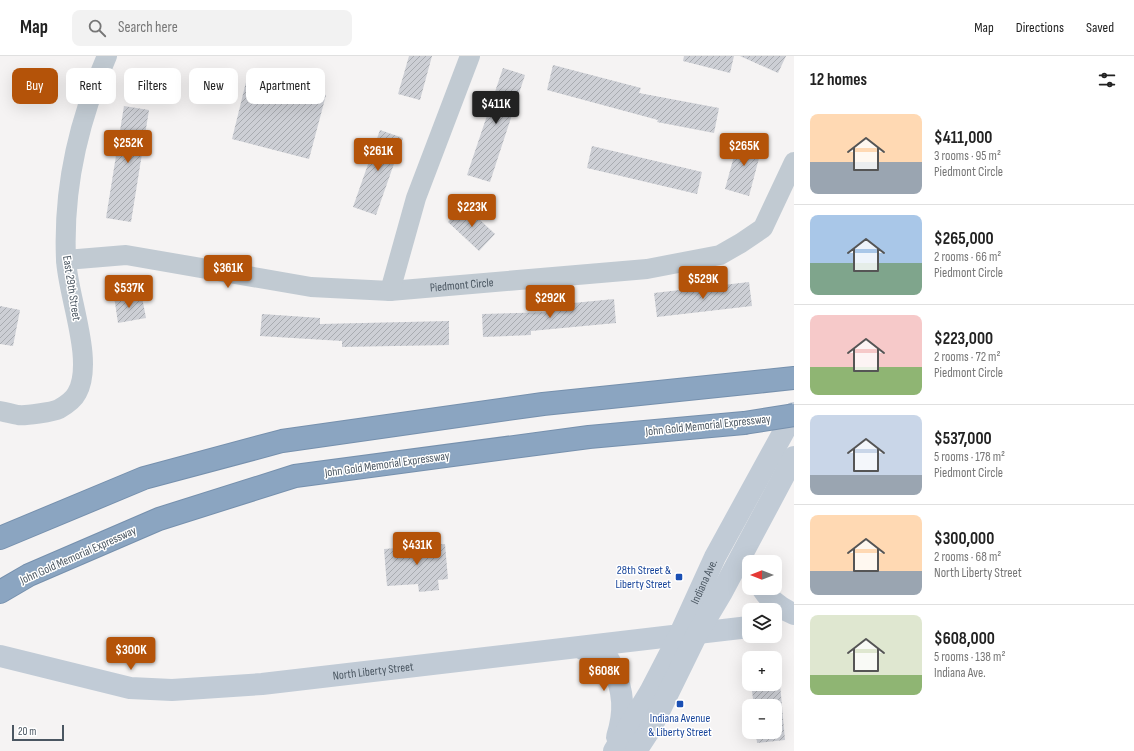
<!DOCTYPE html>
<html lang="en">
<head>
<meta charset="utf-8">
<style>
  :root { --surface:#fff; --page:#f2f2f2; --text:#222; --muted:#767676; --line:#e0e0e0; --accent:#b45309 }
  body { margin:0; font-family:"Sofia Sans Condensed",sans-serif; background:var(--page); color:var(--text); height:100vh; display:flex; flex-direction:column; font-size:15px; white-space:nowrap }
  * { box-sizing:border-box; margin:0 }
  p { font-size:13px; color:var(--muted) }
  .icon { flex:none; width:22px; height:22px; fill:none; stroke:currentColor; stroke-width:2; stroke-linecap:round; stroke-linejoin:round }
  .map { position:relative; flex:1; overflow:hidden }
  .drawer { display:flex; flex-direction:column; background:var(--surface); width:340px }
  .drawer>* { flex:none }
  .banner { position:absolute; left:12px; top:12px; width:380px; height:36px; display:flex; gap:8px }
  .needle { width:26px; rotate:270deg }
  .fabs { position:absolute; left:742px; top:499px; display:grid; gap:8px }
  .fabs a { display:grid; place-items:center; width:40px; height:40px; border-radius:8px; background:var(--surface); box-shadow:0 4px 16px #0002; font-size:20px }
  .scale { position:absolute; left:12px; bottom:10px; width:52px; box-sizing:border-box; padding-left:4px; border:2px solid #4a5661; border-top:0; font-size:11px; line-height:14px; white-space:nowrap; color:#4a5661; -webkit-text-stroke:3px #fff; paint-order:stroke }
  .price { position:absolute; translate:-50% -34px; padding:0 9px; border-radius:4px; background:var(--accent); color:#fff; font-size:13px; line-height:26px; filter:drop-shadow(0 1px 2px #0008) }
  .price::after { content:''; position:absolute; left:50%; top:24px; width:12px; height:9px; margin-left:-6px; background:inherit; clip-path:polygon(0 0,100% 0,50% 100%) }
  .price.selected { background:#222; color:#fff }
  ul { padding:0; list-style:none }
  li { display:flex; align-items:center; gap:12px; height:100px; padding:0 16px }
  li+li { border-top:1px solid var(--line) }
  li span { display:grid; place-items:center; flex:none; width:112px; height:80px; border-radius:8px; color:#555 }
  li>.icon { margin-inline-start:auto }
  span .icon { width:48px; height:48px; fill:#fffc; stroke-width:1 }
  li b { font-size:17px }
  h2 { display:flex; justify-content:space-between; align-items:center; height:48px; padding:0 16px; font-size:17px }
  .chip { padding:0 14px; border-radius:8px; background:var(--surface); box-shadow:0 4px 16px #0002; font-size:14px; line-height:36px }
  .chip.selected { background:var(--accent); color:#fff }
  header { display:flex; align-items:center; gap:24px; box-sizing:border-box; height:56px; padding:0 20px; background:var(--surface); border-bottom:1px solid var(--line) }
  header strong { font-size:19px }
  nav { display:flex; gap:22px; margin-inline-start:auto; font-size:14px }
  .search { width:280px; height:36px; background:var(--page); display:flex; align-items:center; gap:10px; box-sizing:border-box; padding:0 14px; border-radius:8px; color:var(--muted); font-size:15px }
  main { display:flex; flex:1; min-height:0 }
  .map>svg:first-child { display:block }
</style>
</head>
<body>
<header>
<strong>Map</strong>
<div class="search"><svg class="icon" aria-label="search" viewBox="0 0 24 24"><circle cx="10" cy="10" r="6"/><path d="M15 15l6 6"/></svg>Search here</div>
<nav><a>Map</a><a>Directions</a><a>Saved</a></nav>
</header>
<main>
<div class="map">
<svg width="794" height="695" viewBox="0 0 794 695">
  <defs>
    <pattern id="building-hatch" width="6" height="6" patternUnits="userSpaceOnUse"><rect width="6" height="6" fill="#cdcfd5"/><path d="M-1 1l2-2M0 6l6-6M5 7l2-2" fill="none" stroke="#a8abb0"/></pattern>
  </defs>
  <rect width="100%" height="100%" fill="#f5f3f3"/>
  <g fill="url(#building-hatch)">
    <polygon points="409,0 432,0 420,44 398,38"/>
    <polygon points="684,0 734,0 730,17 683,5"/>
    <polygon points="740,0 786,0 778,17"/>
    <polygon points="553,9 641,32 639,37 719,52 714,77 657,66 658,64 547,34"/>
    <polygon points="503,12 525,19 490,126 467,119"/>
    <polygon points="248,18 326,39 309,103 232,83"/>
    <polygon points="124,50 149,54 131,166 106,162"/>
    <polygon points="380,74 403,82 376,159 353,151"/>
    <polygon points="739,82 763,87 749,140 725,133"/>
    <polygon points="592,90 702,116 697,138 587,112"/>
    <polygon points="464,149 495,178 479,195 448,166"/>
    <polygon points="749,226 752,250 657,261 654,237"/>
    <polygon points="127,238 128,243 142,241 146,262 118,267 114,240"/>
    <polygon points="614,243 616,267 531,275 531,279 483,281 482,258 554,256 553,249"/>
    <polygon points="0,250 20,254 13,290 0,288"/>
    <polygon points="262,258 320,262 320,268 449,265 449,289 342,291 342,285 260,280"/>
    <polygon points="445,488 448,523 438,524 439,534 419,536 418,528 387,530 384,493"/>
    <polygon points="751,628 780,628 785,684 757,687 756,676 775,676 775,650 754,650"/>
  </g>
  <g fill="none" stroke-linecap="round" stroke-linejoin="round">
    <g stroke="#7690ad" stroke-width="24">
      <g id="motorway">
        <polyline points="0,482 144,422 282,385 543,348 794,322"/>
        <polyline points="0,536 29,519 159,463 295,420 589,381 744,367"/>
      </g>
    </g>
    <g stroke="#c1cad2" stroke-width="20">
      <path id="s1" d="M66,204L126,199L311,231L390,235L647,213L720,199L741,187L763,172L794,106"/>
      <polyline points="390,235 416,142 470,0"/>
      <path d="M0,355C6,356 12,358 18,359C25,360 53,356 59,353C66,349 74,343 77,337C95,305 67,238 66,203C63,133 79,63 107,0"/>
    </g>
    <g stroke="#c1cbd6" stroke-width="22">
      <path d="M762,532C770,545 780,552 794,558"/>
      <path d="M583,593C587,593 594,592 598,594C606,597 609,604 613,612C624,636 625,656 617,681"/>
      <path id="s2" d="M0,600L130,632L172,634L262,628L749,571"/>
      <path id="s3" d="M614,695L650,636L679,580L715,501L794,357"/>
      <polyline points="636,695 651,672 697,578 722,536 794,401"/>
    </g>
    <use href="#motorway" stroke="#8ba5c1" stroke-width="22"/>
    <g stroke="#7690ad" stroke-width="24" stroke-linecap="butt">
      <polyline id="motorway-bridge" points="744,367 794,359"/>
    </g>
    <use href="#motorway-bridge" stroke="#8ba5c1" stroke-width="22"/>
  </g>
  <g fill="#1a4fb4" stroke="#fff" stroke-width="1.5">
    <rect x="675" y="517" width="8" height="8" rx="2"/>
    <rect x="676" y="644" width="8" height="8" rx="2"/>
  </g>
  <g text-anchor="middle" stroke-width="3" stroke-linejoin="round" paint-order="stroke">
    <g font-size="12" fill="#4a5661" stroke="#fff">
      <text dy="4" stroke="none"><textPath href="#s1" startOffset="399">Piedmont Circle</textPath></text>
      <text transform="translate(72 232) rotate(81)" y="4">East 29th Street</text>
      <text transform="translate(708 369) rotate(-6)" y="4">John Gold Memorial Expressway</text>
      <text transform="translate(387 408) rotate(-8)" y="4">John Gold Memorial Expressway</text>
      <text transform="translate(78 499) rotate(-24)" y="4">John Gold Memorial Expressway</text>
      <text dy="4" stroke="none"><textPath href="#s3" startOffset="192">Indiana Ave.</textPath></text>
      <text dy="4" stroke="none"><textPath href="#s2" startOffset="378">North Liberty Street</textPath></text>
    </g>
    <g font-size="12" fill="#164399" stroke="#fff" text-anchor="end">
      <text x="671" y="518">28th Street &amp;<tspan x="671" dy="14">Liberty Street</tspan></text>
      <text x="680" y="666" text-anchor="middle">Indiana Avenue<tspan x="680" dy="14">&amp; Liberty Street</tspan></text>
    </g>
  </g>
</svg>
<div class="fabs">
<a><svg class="needle" viewBox="-14 -14 28 28"><path d="M0-13l5 13h-10z" fill="#e53935"/><path d="M0 13l5-13h-10z" fill="#767676"/></svg></a>
<a><svg class="icon" aria-label="layers" viewBox="0 0 24 24"><path d="M12 4l9 5-9 5-9-5zM3 14l9 5 9-5"/></svg></a>
<a>+</a>
<a>−</a>
</div>
<div class="scale">20 m</div>
<b class="price selected" style="left:496px;top:69px">$411K</b>
<b class="price" style="left:128px;top:108px">$252K</b>
<b class="price" style="left:744px;top:111px">$265K</b>
<b class="price" style="left:378px;top:116px">$261K</b>
<b class="price" style="left:472px;top:172px">$223K</b>
<b class="price" style="left:228px;top:233px">$361K</b>
<b class="price" style="left:703px;top:244px">$529K</b>
<b class="price" style="left:129px;top:253px">$537K</b>
<b class="price" style="left:550px;top:263px">$292K</b>
<b class="price" style="left:417px;top:510px">$431K</b>
<b class="price" style="left:131px;top:615px">$300K</b>
<b class="price" style="left:604px;top:636px">$608K</b>
<div class="banner">
<a class="chip selected">Buy</a>
<a class="chip">Rent</a>
<a class="chip">Filters</a>
<a class="chip">New</a>
<a class="chip">Apartment</a>
</div>
</div>
<section class="drawer">
<h2>12 homes<svg class="icon" aria-label="filters" viewBox="0 0 24 24"><path d="M4 7h16M4 17h16"/><circle cx="9" cy="7" r="2"/><circle cx="15" cy="17" r="2"/></svg></h2>
<ul>
<li><span style="background:linear-gradient(#ffd9b3 60%,#9aa5b1 0)"><svg class="icon" aria-label="home" viewBox="0 0 24 24"><path d="M3 11l9-7 9 7M6 9v11h12V9"/></svg></span><div><b>$411,000</b><p>3 rooms · 95 m²</p><p>Piedmont Circle</p></div></li>
<li><span style="background:linear-gradient(#a9c7e8 60%,#7fa58c 0)"><svg class="icon" aria-label="home" viewBox="0 0 24 24"><path d="M3 11l9-7 9 7M6 9v11h12V9"/></svg></span><div><b>$265,000</b><p>2 rooms · 66 m²</p><p>Piedmont Circle</p></div></li>
<li><span style="background:linear-gradient(#f6c9c9 65%,#8fb573 0)"><svg class="icon" aria-label="home" viewBox="0 0 24 24"><path d="M3 11l9-7 9 7M6 9v11h12V9"/></svg></span><div><b>$223,000</b><p>2 rooms · 72 m²</p><p>Piedmont Circle</p></div></li>
<li><span style="background:linear-gradient(#c9d6e8 75%,#9aa5b1 0)"><svg class="icon" aria-label="home" viewBox="0 0 24 24"><path d="M3 11l9-7 9 7M6 9v11h12V9"/></svg></span><div><b>$537,000</b><p>5 rooms · 178 m²</p><p>Piedmont Circle</p></div></li>
<li><span style="background:linear-gradient(#ffd9b3 70%,#9aa5b1 0)"><svg class="icon" aria-label="home" viewBox="0 0 24 24"><path d="M3 11l9-7 9 7M6 9v11h12V9"/></svg></span><div><b>$300,000</b><p>2 rooms · 68 m²</p><p>North Liberty Street</p></div></li>
<li><span style="background:linear-gradient(#dfe7d0 75%,#8fb573 0)"><svg class="icon" aria-label="home" viewBox="0 0 24 24"><path d="M3 11l9-7 9 7M6 9v11h12V9"/></svg></span><div><b>$608,000</b><p>5 rooms · 138 m²</p><p>Indiana Ave.</p></div></li>
</ul>
</section>
</main>
</body>
</html>
